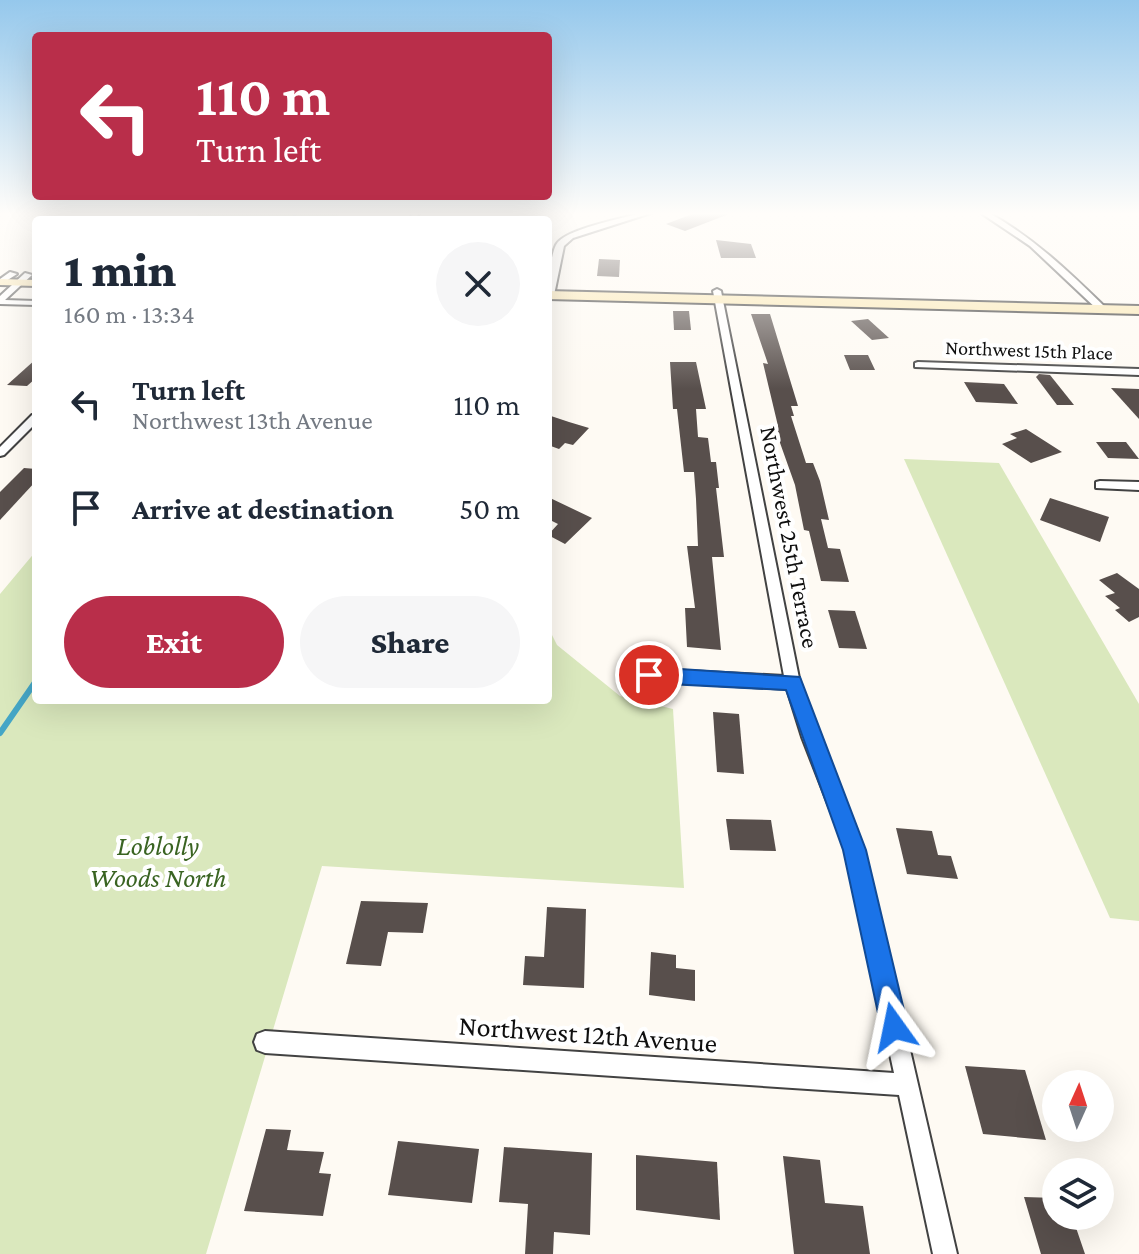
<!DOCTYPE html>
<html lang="en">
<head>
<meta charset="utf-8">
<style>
	body { margin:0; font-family:"Crimson Pro",serif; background:#f6f6f7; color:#1f2937; height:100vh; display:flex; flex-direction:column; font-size:30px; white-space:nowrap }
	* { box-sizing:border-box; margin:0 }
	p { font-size:26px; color:#747a83 }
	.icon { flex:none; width:44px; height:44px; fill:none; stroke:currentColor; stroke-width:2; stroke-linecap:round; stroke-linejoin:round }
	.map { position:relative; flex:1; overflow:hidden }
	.panel { position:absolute; left:32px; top:216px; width:520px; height:488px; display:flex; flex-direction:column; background:#fff; border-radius:8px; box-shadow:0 8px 32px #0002 }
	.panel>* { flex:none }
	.hud { position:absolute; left:32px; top:32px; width:520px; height:168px; border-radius:8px; box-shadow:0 8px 32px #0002; background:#b92e4a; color:#fff; overflow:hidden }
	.needle { width:52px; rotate:3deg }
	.buttons { position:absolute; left:1042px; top:1070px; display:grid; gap:16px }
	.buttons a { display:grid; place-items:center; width:72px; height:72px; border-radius:50%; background:#fff; box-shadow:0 8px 32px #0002; font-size:40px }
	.pin { position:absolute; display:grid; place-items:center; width:68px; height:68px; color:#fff; margin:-34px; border:4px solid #fff; border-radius:50%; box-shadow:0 2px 8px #0007 }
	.me { position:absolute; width:88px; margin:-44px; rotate:348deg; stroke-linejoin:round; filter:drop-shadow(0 0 6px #0008) }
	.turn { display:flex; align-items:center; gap:28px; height:168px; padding:0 32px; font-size:36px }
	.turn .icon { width:104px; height:104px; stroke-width:2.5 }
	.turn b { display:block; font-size:56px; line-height:68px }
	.round { display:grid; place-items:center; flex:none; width:84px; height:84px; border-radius:42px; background:#f6f6f7 }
	.summary { display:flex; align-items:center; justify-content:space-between; height:136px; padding:0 32px }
	h1 { font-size:48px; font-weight:800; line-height:60px }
	.primary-button { display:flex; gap:16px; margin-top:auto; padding:16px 32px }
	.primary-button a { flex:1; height:92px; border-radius:48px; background:#b92e4a; color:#fff; font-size:32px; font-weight:800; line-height:92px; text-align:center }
	.primary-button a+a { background:#f6f6f7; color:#1f2937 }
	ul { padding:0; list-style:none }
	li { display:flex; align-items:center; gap:24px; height:104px; padding:0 32px }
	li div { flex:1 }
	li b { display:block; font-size:30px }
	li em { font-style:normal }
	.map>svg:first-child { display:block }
</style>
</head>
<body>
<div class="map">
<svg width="1139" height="1254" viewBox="0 0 1139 1254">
	<rect width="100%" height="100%" fill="#fefaf3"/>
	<g fill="#dae8bd">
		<path d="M904 459 999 463 1139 704V921L1110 918Z"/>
		<path d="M36 551V700H548V627L557 645 620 696 673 709 684 888 322 866 206 1254H0V594Z"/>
	</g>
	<path fill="#c0d79d" d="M196 213H341L335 220H198Z"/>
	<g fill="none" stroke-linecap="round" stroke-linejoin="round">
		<path stroke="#45a6c6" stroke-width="3" d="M293 213 298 220"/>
		<path stroke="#45a6c6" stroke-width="6" d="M0 733 36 681"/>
	</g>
	<g fill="#584f4c">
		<path d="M695 213H729V214L685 231 666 224Z"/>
		<path d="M716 240 751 244 756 258H721Z"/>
		<path d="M599 259 620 260 619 277 597 276Z"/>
		<path d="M673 311H689L691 330H674Z"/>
		<path d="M751 314H770L798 406H791L794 416H791L806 463H813L820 481 829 520 821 519 828 548 840 549 849 582 821 581 809 531 804 530 795 485 774 426H778L763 363 768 364Z"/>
		<path d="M868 319 889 338 872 340 851 321Z"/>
		<path d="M844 355H868L875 370H850Z"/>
		<path d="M36 359V378L27 386 7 385Z"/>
		<path d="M670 362H696L706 409H696L698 437 708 438 711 462H716L719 488H716L724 557H712L721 650 687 647 685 608H695L687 546H698L696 499 694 472H684L677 409H673Z"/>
		<path d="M1039 374 1050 375 1074 405H1057L1036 377Z"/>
		<path d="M964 382 1004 384 1018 404 976 402Z"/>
		<path d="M1111 388 1139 389V419Z"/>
		<path d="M548 415 569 422 589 428 573 445 565 443 559 449 548 445Z"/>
		<path d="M1026 429 1062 452 1031 463 1002 444 1017 438 1010 434Z"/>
		<path d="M1096 442H1126L1139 459 1108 458Z"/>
		<path d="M24 468 36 469V481L0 520V492Z"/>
		<path d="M548 497 592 518 565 544 548 535 558 524 548 519Z"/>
		<path d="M1050 498 1109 517 1100 542 1040 520Z"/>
		<path d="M1117 573 1139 589V617L1129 622 1115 610 1120 608 1105 596 1115 593 1099 580Z"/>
		<path d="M828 610 855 611 867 649 839 648Z"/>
		<path d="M713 712 739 714 744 774 717 772Z"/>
		<path d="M726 819 771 820 776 851 730 850Z"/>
		<path d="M896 828 932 831 938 855 951 856 958 879 907 874Z"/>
		<path d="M361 901 428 903 423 933 388 932 381 966 346 964Z"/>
		<path d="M547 907 586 909 584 988 523 985 525 956 544 957Z"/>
		<path d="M651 952 676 955V968L695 970V1001L649 995Z"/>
		<path d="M965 1066 1025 1070 1046 1140 983 1134Z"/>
		<path d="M266 1129 291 1130 287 1150 324 1152 319 1173 331 1174 323 1216 244 1211Z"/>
		<path d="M398 1141 479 1149 472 1203 388 1195Z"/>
		<path d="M504 1147 592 1153 590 1235 554 1232 553 1254H525L528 1204 499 1202Z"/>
		<path d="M636 1155 717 1162 720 1220 636 1210Z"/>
		<path d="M783 1156 820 1160 825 1203 863 1206 870 1254H794Z"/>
		<path d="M1024 1197 1056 1198V1216H1072L1085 1254H1041Z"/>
	</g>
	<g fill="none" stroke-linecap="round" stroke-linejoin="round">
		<defs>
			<g id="minor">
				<path d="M413 213H419L415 220H409Z"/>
				<path d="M640 213H651L573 238 564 246 554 295 548 297C548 284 550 257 556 245 564 229 622 219 640 213Z"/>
				<path d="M981 213H989C1034 238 1069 272 1105 307V311H1099L1030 246Z"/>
				<path d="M10 272 17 274 0 285V279Z"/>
				<path d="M25 273 32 275 5 300 36 301V305L0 304V296Z"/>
				<path d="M717 289 721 291 800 683 818 737 864 850 957 1254H933L899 1095 265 1053 257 1050 254 1042 257 1034 265 1031 894 1073 846 850 802 737 787 689 649 681 644 679 642 675 644 671 649 669 784 676 713 291Z"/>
				<path d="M918 362 1139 369V375L915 367V363Z"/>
				<path d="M36 414V423L4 455 0 456V447L32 415Z"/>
				<path d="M1100 481 1139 482V490L1096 488V482Z"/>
			</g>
			<g id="secondary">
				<path d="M0 279 36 280V286L0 285Z"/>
				<path d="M548 291 1139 306V314L548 299Z"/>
			</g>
		</defs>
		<use href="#minor" stroke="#424242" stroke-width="4"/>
		<use href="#secondary" stroke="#313131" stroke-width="4"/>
		<use href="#minor" fill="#fff" fill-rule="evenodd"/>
		<use href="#secondary" fill="#fae7b1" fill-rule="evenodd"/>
	</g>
	<linearGradient id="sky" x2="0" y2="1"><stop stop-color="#95c8ec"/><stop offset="0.55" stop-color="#fffdfa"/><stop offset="1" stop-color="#fffdfa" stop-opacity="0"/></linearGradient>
	<rect width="1139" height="389" fill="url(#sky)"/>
	<path fill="#1a73e8" stroke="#114b97" stroke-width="2" d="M649 667 800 677 866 850 908 1027 904 1037 894 1041 885 1037 881 1027 843 850 786 690 649 683 642 681 640 675 642 670Z"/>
	<g text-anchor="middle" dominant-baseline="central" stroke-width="8" stroke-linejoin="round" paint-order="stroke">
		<g font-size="20" fill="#0f0f0f" stroke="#fff">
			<text transform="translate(1029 350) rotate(2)">Northwest 15th Place</text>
		</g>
		<g font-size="24" fill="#0f0f0f" stroke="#fff">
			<text transform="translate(790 537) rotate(79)">Northwest 25th Terrace</text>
		</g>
		<g font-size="28" font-style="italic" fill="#3a6422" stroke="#fff">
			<text x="158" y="845">Loblolly<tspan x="158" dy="32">Woods North</tspan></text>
		</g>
		<g font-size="28" fill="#0f0f0f" stroke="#fff">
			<text transform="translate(588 1034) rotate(4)">Northwest 12th Avenue</text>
		</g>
	</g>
</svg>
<div class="buttons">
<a><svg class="needle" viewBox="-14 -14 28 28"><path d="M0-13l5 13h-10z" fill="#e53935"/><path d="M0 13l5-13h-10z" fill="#747a83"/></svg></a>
<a><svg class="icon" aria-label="layers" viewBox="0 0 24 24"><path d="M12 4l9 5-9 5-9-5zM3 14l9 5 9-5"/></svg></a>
</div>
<div class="pin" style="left:649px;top:675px;background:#d93025"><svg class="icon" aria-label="arrive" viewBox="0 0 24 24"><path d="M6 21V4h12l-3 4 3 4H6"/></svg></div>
<svg class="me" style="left:894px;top:1027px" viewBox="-20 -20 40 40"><path d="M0-17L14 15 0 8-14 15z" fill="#1a73e8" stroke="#fff" stroke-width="4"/></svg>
<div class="hud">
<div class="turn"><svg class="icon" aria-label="left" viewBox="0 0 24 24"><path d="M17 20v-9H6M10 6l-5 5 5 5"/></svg><div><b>110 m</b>Turn left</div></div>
</div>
<section class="panel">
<div class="summary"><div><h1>1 min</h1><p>160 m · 13:34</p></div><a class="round"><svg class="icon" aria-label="close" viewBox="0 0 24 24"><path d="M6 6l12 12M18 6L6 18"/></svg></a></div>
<ul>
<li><svg class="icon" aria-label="left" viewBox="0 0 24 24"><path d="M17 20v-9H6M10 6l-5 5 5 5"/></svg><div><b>Turn left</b><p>Northwest 13th Avenue</p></div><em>110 m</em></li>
<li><svg class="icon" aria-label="arrive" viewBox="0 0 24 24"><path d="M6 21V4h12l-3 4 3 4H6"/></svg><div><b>Arrive at destination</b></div><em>50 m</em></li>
</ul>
<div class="primary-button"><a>Exit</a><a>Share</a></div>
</section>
</div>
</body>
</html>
